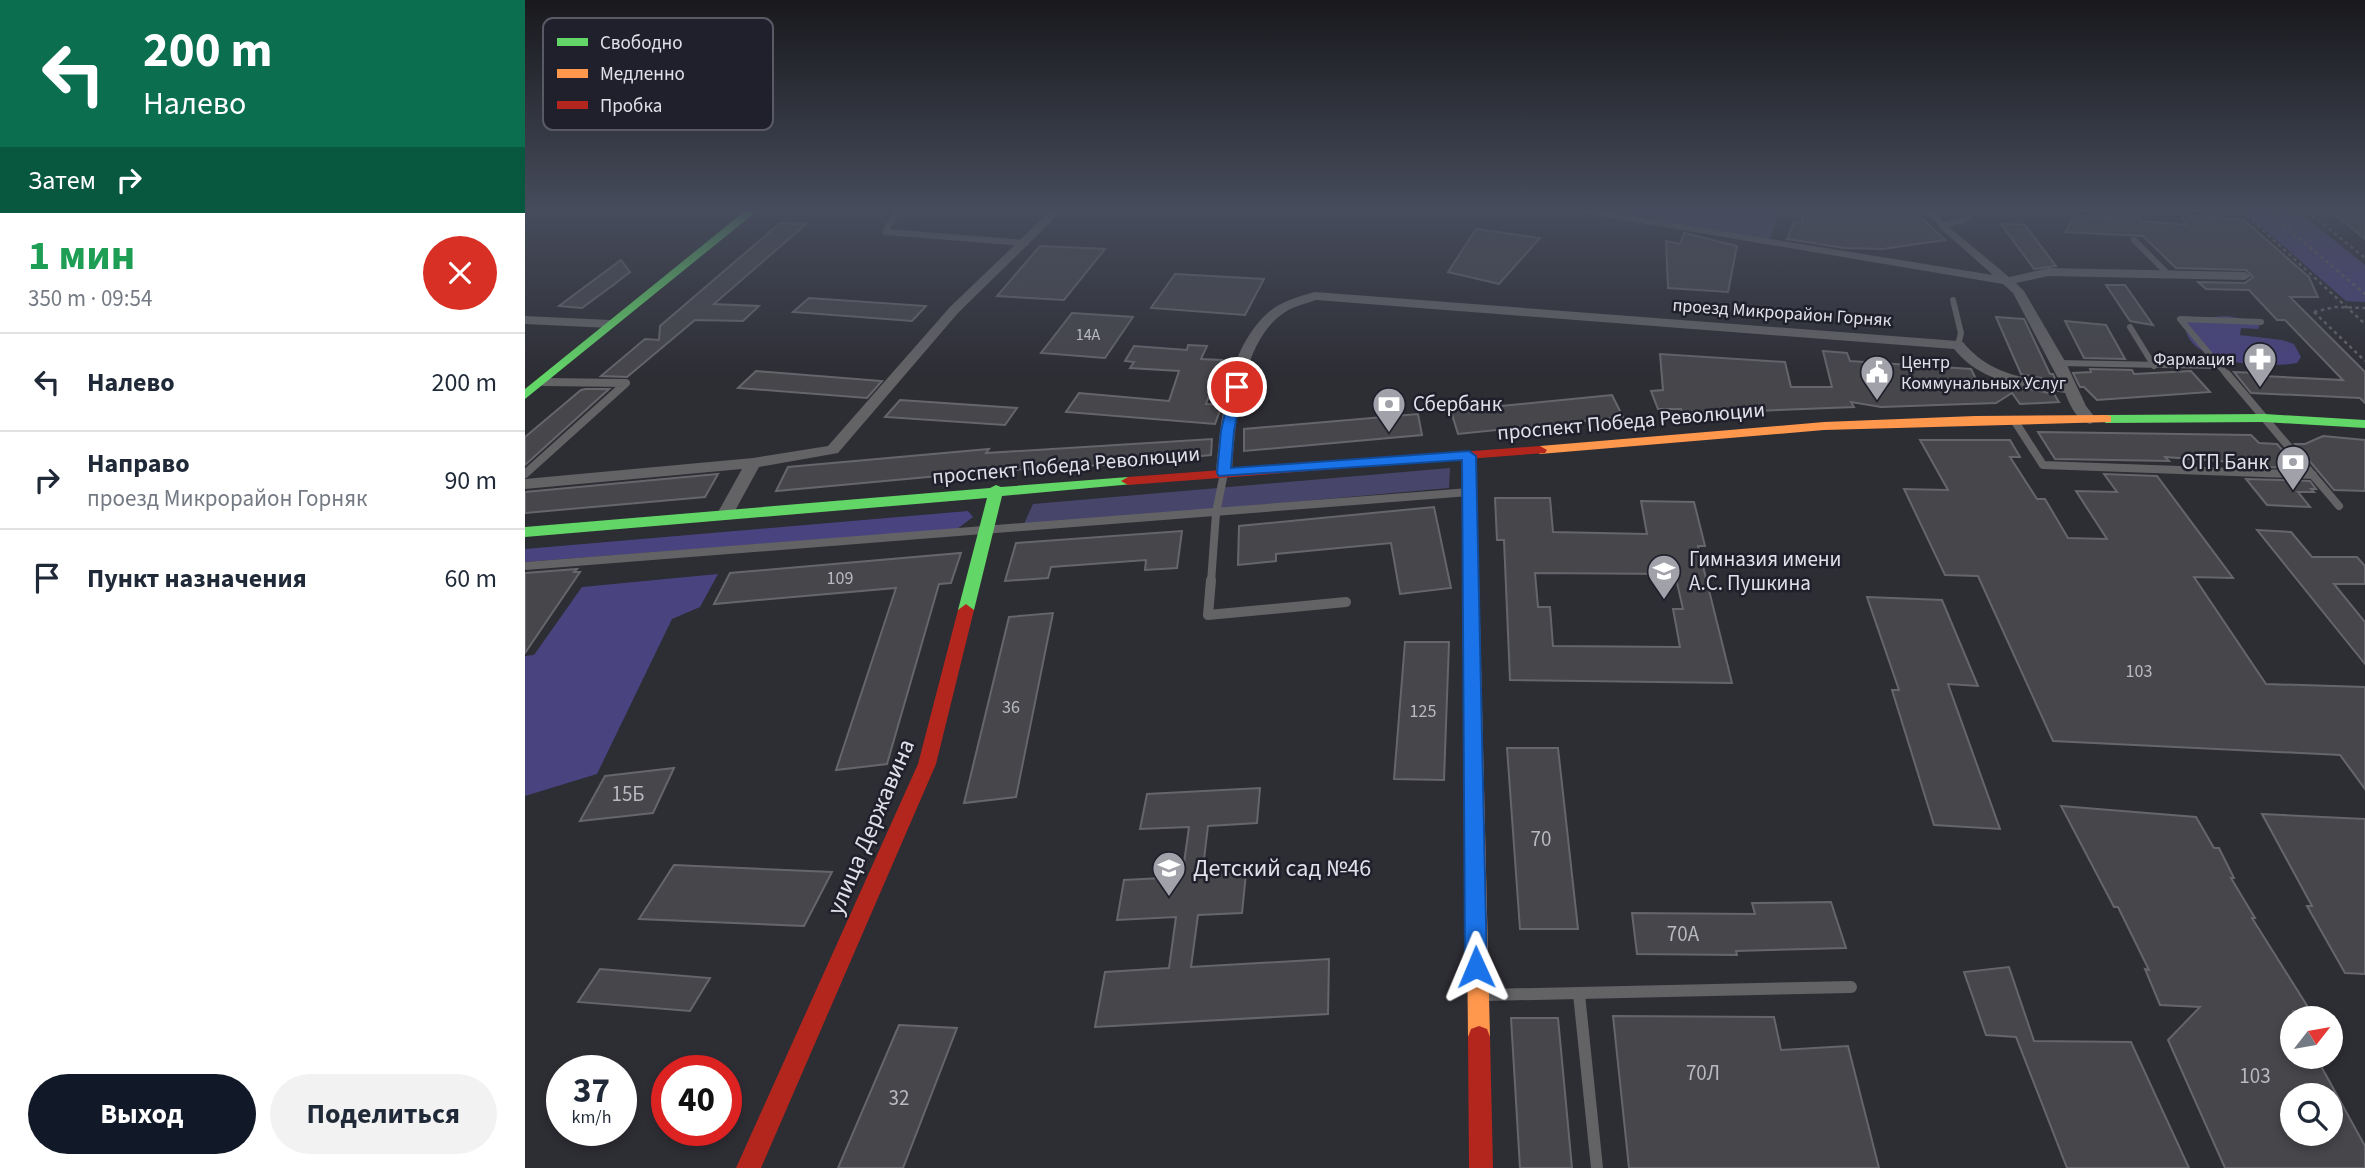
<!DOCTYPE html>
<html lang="ru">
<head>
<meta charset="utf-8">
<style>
	body { margin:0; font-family:"Source Sans 3",sans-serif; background:#f2f2f3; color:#1f2937; height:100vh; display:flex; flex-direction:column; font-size:26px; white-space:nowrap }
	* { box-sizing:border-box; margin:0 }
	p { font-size:23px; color:#747a83 }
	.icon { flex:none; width:38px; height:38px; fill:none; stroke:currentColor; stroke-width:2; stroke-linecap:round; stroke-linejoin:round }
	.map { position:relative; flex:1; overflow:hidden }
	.details { display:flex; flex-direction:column; background:#fff; width:525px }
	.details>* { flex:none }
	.top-card { background:#0b6e4f; color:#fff; overflow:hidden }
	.needle { width:46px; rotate:59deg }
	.buttons { position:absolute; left:1755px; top:1006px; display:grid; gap:14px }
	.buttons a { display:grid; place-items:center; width:63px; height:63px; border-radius:50%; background:#fff; box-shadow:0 4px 10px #0003; font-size:35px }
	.speed { position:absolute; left:21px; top:1055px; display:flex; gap:14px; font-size:35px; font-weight:700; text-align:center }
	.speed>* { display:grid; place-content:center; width:91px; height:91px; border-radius:50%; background:#fff; box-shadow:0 4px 10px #0003; line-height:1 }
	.speed small { font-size:18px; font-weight:400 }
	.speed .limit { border:10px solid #d22; background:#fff; color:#111 }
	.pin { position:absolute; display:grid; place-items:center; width:60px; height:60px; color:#fff; margin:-30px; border:4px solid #fff; border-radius:50%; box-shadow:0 2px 7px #0007 }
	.me { position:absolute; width:77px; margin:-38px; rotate:359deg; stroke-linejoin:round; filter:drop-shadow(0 0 5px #0008) }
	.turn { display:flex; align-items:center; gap:24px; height:147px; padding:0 28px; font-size:32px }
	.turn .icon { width:91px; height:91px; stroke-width:2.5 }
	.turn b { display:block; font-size:49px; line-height:60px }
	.then { display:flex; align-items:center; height:66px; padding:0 28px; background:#0003; gap:14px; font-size:26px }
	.round { display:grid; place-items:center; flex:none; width:74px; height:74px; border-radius:37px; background:#f2f2f3 }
	.head { display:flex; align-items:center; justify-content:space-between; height:119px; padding:0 28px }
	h1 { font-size:42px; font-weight:700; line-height:52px; color:#1e9e55 }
	.cta { display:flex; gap:14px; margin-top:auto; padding:14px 28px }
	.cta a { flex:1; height:80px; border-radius:42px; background:#111827; color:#fff; font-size:28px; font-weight:700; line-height:80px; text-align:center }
	.cta a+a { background:#f2f2f3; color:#1f2937 }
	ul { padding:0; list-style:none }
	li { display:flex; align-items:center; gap:21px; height:98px; padding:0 28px; border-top:2px solid #e0e1e3 }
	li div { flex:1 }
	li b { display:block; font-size:26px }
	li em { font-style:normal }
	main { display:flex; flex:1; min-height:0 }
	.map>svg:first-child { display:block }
</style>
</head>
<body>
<main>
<section class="details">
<div class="top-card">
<div class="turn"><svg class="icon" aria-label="left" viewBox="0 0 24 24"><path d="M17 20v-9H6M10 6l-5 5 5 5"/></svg><div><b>200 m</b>Налево</div></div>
<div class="then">Затем<svg class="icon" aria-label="right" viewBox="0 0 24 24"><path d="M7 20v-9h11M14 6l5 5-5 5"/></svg></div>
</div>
<div class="head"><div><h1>1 мин</h1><p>350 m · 09:54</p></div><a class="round" style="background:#d93025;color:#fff"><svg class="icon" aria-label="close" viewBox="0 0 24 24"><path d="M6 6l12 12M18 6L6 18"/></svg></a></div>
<ul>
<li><svg class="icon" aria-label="left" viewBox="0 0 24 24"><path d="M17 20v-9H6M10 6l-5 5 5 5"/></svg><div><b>Налево</b></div><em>200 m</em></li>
<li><svg class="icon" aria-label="right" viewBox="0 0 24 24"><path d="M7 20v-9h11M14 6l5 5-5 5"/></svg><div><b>Направо</b><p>проезд Микрорайон Горняк</p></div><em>90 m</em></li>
<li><svg class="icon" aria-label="arrive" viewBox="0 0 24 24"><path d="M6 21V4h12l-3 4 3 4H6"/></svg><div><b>Пункт назначения</b></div><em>60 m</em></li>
</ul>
<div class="cta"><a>Выход</a><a>Поделиться</a></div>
</section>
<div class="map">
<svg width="1840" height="1168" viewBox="0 0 1840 1168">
	<rect width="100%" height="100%" fill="#2d2d34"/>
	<g fill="#47456a">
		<path d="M1073 211H1254L1245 240Z"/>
		<path d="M925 468 924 488 498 526 508 504Z"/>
	</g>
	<g fill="#49437f">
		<path d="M1721 213 1778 215 1840 265V302L1821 301Z"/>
		<path d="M1702 316 1736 322 1733 329 1716 328 1715 335 1757 340 1769 344 1776 357 1772 363C1745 368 1683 365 1665 340 1661 334 1660 326 1659 319Z"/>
		<path d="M443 511 448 517 432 529 0 562V549Z"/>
		<path d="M193 574 175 607 147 619 72 774 0 796V656L9 655 57 587Z"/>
	</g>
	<g fill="#46464b" stroke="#65656b" stroke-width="2" fill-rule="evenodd">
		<path d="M1278 211H1389L1420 240 1357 249 1319 248 1262 239 1269 222 1277 223Z"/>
		<path d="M1586 211H1611L1616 221 1662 225 1655 214 1719 220 1784 277 1793 297H1765L1840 372V403L1835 398 1726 393 1709 372 1735 373 1738 376 1818 380 1760 320H1752L1724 290 1681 289 1673 282 1720 283 1728 277 1721 270 1651 268 1618 236 1540 232 1551 215 1589 218Z"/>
		<path d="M1805 211H1833L1840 217V239Z"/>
		<path d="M255 223 281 224 189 304 234 306 218 321 170 320 102 377 76 376 120 339 134 340 135 326Z"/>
		<path d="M1476 224 1500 225 1531 266 1509 269Z"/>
		<path d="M951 229 1015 238 974 284 923 272Z"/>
		<path d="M1159 233 1212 246 1203 292 1143 288 1141 241 1155 244Z"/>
		<path d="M515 246 580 249 539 300 472 296Z"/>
		<path d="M96 260 105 272 87 286 57 308 34 306Z"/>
		<path d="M650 274 739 279 720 315 626 308Z"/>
		<path d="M1581 285H1600L1628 325 1605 321Z"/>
		<path d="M284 298 401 306 387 321 268 312Z"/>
		<path d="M547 313 608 317 580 358 516 353Z"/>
		<path d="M1471 317 1499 319 1525 374H1528L1531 381 1496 374Z"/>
		<path d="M1540 321 1581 325 1600 359 1559 358Z"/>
		<path d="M663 345 682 346 676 359 697 360 681 404 697 405 690 424 541 412 554 393 644 401 654 371 605 368 609 362 600 361 609 346 662 350Z"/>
		<path d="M1298 351 1322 353 1325 361 1446 369 1452 381 1475 383 1529 394 1534 402 1495 404 1487 393 1471 403 1356 407 1326 402 1329 407 1158 414 1156 409H1133L1126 391 1138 390 1135 354 1260 362 1266 387H1307Z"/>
		<path d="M1565 369 1607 370 1609 374 1666 371 1685 392 1572 400 1559 387H1555L1548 373 1566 372Z"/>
		<path d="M231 371 357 381 342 398 213 388Z"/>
		<path d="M61 389H84L0 465V437L56 390Z"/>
		<path d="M1087 395 1098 417 933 434 926 411Z"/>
		<path d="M375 400 492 408 480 425 360 417Z"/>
		<path d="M893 414 897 435 719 451V429Z"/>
		<path d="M1513 432 1726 435 1734 443 1752 444 1773 468 1710 466 1707 462 1640 457 1644 461 1530 459Z"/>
		<path d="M1798 436 1840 440V491L1809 490 1770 444H1780Z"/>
		<path d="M687 439 686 455 577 465 468 471 251 491 263 467 464 449 461 453Z"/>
		<path d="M1395 440H1485L1495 457H1485L1512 499H1520L1543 538 1582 539 1551 491 1592 492 1579 474 1632 476 1708 578 1669 577 1741 684 1840 687V789L1815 755 1528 741 1453 576 1420 575 1379 489 1423 490Z"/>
		<path d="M193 474 180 497 0 513V492Z"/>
		<path d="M1721 479 1785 481 1791 489H1786L1789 492H1773L1785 507 1742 505Z"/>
		<path d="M970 498H1025L1028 532 1122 534 1116 501 1169 502 1180 546H1173L1207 683 985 680 979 540H972ZM1010 573 1150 574 1158 609H1148L1155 647 1028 646 1025 607H1013Z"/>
		<path d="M909 507 926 588 875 594 866 543 751 554V561L713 565 714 526Z"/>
		<path d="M1732 530 1766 532 1787 557H1832L1840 566V584H1809L1840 622V664Z"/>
		<path d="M657 531 652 568 620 570 621 560 526 567 523 578 480 581 491 543Z"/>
		<path d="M436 553 426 583 414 584 362 764 311 770 371 588 189 604 205 573Z"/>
		<path d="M52 569 49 572H55L0 653V573Z"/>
		<path d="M1342 597 1417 600 1453 686 1423 684 1475 829 1409 825 1367 690H1374Z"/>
		<path d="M528 613 491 797 439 803 484 617Z"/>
		<path d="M880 642H924L919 780 869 779Z"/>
		<path d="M982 748H1033L1053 929H995Z"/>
		<path d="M149 768 128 813 55 821 80 776Z"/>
		<path d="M735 788 732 823 683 826 677 876 721 873 717 913 673 915 666 967 804 959 803 1014 570 1027 580 972 644 968 651 917 592 920 599 880 657 877 664 827 615 829 622 794Z"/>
		<path d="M1536 806 1671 817 1689 848H1694L1709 878H1706L1730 918H1727L1786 1012 1768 1011V1057H1791L1840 1146V1168H1700L1643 1040 1675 1007 1635 1005 1620 969 1624 970 1593 907H1589ZM1768 1096H1806V1134H1768Z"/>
		<path d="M1737 814 1840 819V974L1820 973 1782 906H1787Z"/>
		<path d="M149 865 307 872 279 926 114 919Z"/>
		<path d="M1306 902 1321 948 1211 951 1212 955 1112 954 1107 913 1230 914 1227 903Z"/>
		<path d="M1484 967 1509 1041 1606 1042 1664 1168H1542L1491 1037 1461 1035 1439 972Z"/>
		<path d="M75 969 185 978 165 1011 53 1002Z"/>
		<path d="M1088 1016 1249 1017 1256 1050 1323 1046 1354 1168H1104Z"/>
		<path d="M986 1018H1033L1047 1168H995Z"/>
		<path d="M374 1025 432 1028 378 1168H313Z"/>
	</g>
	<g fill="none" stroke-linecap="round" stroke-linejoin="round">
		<g stroke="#636367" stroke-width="2.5" stroke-dasharray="3.5 3.5" stroke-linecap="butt">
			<path d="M1717 211 1840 324"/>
			<path d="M1742 211 1840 294"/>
			<path d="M1782 211 1840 258"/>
			<path d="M1789 312 1840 361"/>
			<path d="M1789 312 1810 307 1840 308"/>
		</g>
		<g stroke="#636366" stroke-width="6">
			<path d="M372 211 360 232 501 243"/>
			<path d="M1404 211 1418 225 1439 220 1447 211"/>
			<path d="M1609 240 1643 274"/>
			<path d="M1428 300 1436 333 1433 345"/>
			<path d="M1605 327 1629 366"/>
			<path d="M1534 363 1692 366"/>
			<path d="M1703 376 1655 319 1736 322"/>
		</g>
		<g stroke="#636366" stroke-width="8">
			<path d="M1702 374 1814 506"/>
			<path d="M1489 420 1518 465 1788 475"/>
			<path d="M0 474 101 383 19 382"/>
			<path d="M0 566 944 492"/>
			<path d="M686 582 691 513 699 473"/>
		</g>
		<path stroke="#636366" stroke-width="10" d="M686 580 683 615 821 602"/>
		<g stroke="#636366" stroke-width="12">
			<path d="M1054 994 1072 1168"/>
			<path d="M960 995 1326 987"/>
		</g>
		<g fill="#636366" fill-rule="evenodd">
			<path d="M525 211H537L433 313 313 453 234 467 206 518H194L192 514 217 469 0 489V479L228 458 303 446 425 307Z"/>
			<path d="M1045 211H1073L1468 275 1414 227V223L1418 222 1484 277 1524 268 1720 272 1726 276 1720 280 1524 276 1491 283 1499 291 1541 363 1561 406 1572 420 1565 424C1551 420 1545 405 1540 393 1498 387 1457 383 1429 349L791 300C779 304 766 307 756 315 715 345 710 427 707 473L699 478 693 476 691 473C696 420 701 348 745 311 757 301 775 296 790 292L1433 341 1438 342C1464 374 1497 378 1536 384L1488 293 1478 284Z"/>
			<path d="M0 316 85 320 91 324 85 328 0 324Z"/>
		</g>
		<g fill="#63d668" fill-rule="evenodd">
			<path d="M220 211H232L0 399V389Z"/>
			<path d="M1740 414 1840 420V428L1740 422 1581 423 1574 419 1581 415Z"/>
			<path d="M603 477 610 481 608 484 477 496 449 610 441 616 433 610 462 498 0 537V527L465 488 471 485 476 487Z"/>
		</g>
		<g fill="#ff974d" fill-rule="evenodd">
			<path d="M1581 415 1586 416V422L1299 430 1015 454 1008 450 1015 446 1299 422 1450 416Z"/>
			<path d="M944 452 951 456 965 1037 962 1045 954 1048 946 1045 943 1037 937 456Z"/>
		</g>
		<g fill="#b3261e" fill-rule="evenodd">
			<path d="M1015 446 1022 450 1020 453 603 485 596 481 603 477Z"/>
			<path d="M441 604 449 610 411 764 236 1168H211L393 764 433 610Z"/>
			<path d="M954 1026 962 1029 965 1037 968 1168H944L943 1037 946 1029Z"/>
		</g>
	</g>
	<linearGradient id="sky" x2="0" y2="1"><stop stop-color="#19191d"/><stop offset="0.56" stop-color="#464c5c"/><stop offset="1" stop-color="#464c5c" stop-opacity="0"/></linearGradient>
	<rect width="1840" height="375" fill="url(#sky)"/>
	<path fill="#1a73e8" stroke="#114b97" stroke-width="2" d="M712 383 718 387 709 431 706 468 944 451 951 456 962 967 959 975 951 978 943 975 940 967 937 460 694 476 692 473 696 431 706 387Z"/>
	<defs>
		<symbol id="pharmacy-pin" viewBox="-11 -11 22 30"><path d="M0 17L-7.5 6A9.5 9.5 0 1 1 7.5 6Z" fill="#a1a1a9" stroke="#20202d"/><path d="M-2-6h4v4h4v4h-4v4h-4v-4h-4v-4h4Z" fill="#fff"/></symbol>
		<symbol id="civic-pin" viewBox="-11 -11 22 30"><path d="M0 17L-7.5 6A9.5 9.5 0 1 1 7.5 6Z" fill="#a1a1a9" stroke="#20202d"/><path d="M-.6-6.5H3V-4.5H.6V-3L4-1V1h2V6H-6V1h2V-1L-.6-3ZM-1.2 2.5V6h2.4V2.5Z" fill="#fff"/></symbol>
		<symbol id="bank-pin" viewBox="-11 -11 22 30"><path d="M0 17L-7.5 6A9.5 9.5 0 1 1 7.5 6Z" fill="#a1a1a9" stroke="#20202d"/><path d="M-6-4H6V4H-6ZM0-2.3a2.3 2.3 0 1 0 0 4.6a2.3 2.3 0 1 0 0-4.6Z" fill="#fff"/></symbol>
		<symbol id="school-pin" viewBox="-11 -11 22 30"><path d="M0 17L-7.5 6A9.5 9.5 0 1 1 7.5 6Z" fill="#a1a1a9" stroke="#20202d"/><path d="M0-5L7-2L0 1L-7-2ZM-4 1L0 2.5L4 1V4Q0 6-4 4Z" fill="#fff"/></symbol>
	</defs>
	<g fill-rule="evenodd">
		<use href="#pharmacy-pin" x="1716" y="340" width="38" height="52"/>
		<use href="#civic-pin" x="1333" y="353" width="38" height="52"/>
		<use href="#bank-pin" x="845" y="385" width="38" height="52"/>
		<use href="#bank-pin" x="1749" y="443" width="38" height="52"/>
		<use href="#school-pin" x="1120" y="552" width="38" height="52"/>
		<use href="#school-pin" x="625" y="849" width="38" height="52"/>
	</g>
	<g text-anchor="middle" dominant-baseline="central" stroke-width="5" stroke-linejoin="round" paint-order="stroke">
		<g font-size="16" fill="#b9bac1">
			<text x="563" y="335">14А</text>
		</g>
		<g font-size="18" fill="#dfe0e8" stroke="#20202d">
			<text transform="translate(1257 313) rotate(4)">проезд Микрорайон Горняк</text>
		</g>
		<g font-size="18" fill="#dfe0e8" stroke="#20202d" text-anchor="end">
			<text x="1710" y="359">Фармация</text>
			<text x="1376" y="362" text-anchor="start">Центр<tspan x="1376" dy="21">Коммунальных Услуг</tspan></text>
		</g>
		<g font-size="18" fill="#b9bac1">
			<text x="315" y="578">109</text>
			<text x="1614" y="671">103</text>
			<text x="486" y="707">36</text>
			<text x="898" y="711">125</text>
		</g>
		<g font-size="21" fill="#dfe0e8" stroke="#20202d" text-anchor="start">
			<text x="888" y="404">Сбербанк</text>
			<text x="1744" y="462" text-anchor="end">ОТП Банк</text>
			<text x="1164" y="559">Гимназия имени<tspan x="1164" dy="24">А.С. Пушкина</tspan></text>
		</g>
		<g font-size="21" fill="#dfe0e8" stroke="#20202d">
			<text transform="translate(1106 421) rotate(-5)">проспект Победа Революции</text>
			<text transform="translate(541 465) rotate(-5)">проспект Победа Революции</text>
		</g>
		<g font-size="21" fill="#b9bac1">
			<text x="103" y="794">15Б</text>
			<text x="1016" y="839">70</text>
			<text x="1158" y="934">70А</text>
			<text x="1178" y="1073">70Л</text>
			<text x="1730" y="1076">103</text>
			<text x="374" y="1098">32</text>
		</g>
		<g font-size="24" fill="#dfe0e8" stroke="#20202d">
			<text transform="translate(346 827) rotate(-67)">улица Державина</text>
		</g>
		<g font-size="24" fill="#dfe0e8" stroke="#20202d" text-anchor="start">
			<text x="668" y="868">Детский сад №46</text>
		</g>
	</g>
	<rect x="18" y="18" width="230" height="112" rx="10" fill="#20202d" stroke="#595a65" stroke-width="2"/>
	<rect x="32" y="38" width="31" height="8" fill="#63d668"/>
	<rect x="32" y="69" width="31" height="9" fill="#ff974d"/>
	<rect x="32" y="101" width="31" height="8" fill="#b3261e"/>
	<g font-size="19" fill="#dfe0e8">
		<text x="75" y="49">Свободно</text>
		<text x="75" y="80">Медленно</text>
		<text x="75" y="112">Пробка</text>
	</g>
</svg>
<div class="buttons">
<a><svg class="needle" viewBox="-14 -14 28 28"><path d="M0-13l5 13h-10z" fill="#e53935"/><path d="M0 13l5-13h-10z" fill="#747a83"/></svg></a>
<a><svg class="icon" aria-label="search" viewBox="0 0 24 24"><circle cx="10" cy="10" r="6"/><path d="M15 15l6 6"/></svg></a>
</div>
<div class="speed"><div>37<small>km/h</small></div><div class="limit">40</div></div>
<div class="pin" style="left:712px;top:387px;background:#d93025"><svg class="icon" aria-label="arrive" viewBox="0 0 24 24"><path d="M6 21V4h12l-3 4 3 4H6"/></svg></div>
<svg class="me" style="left:951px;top:967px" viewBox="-20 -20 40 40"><path d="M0-17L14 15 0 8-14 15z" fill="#1a73e8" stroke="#fff" stroke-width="4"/></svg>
</div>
</main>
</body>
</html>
